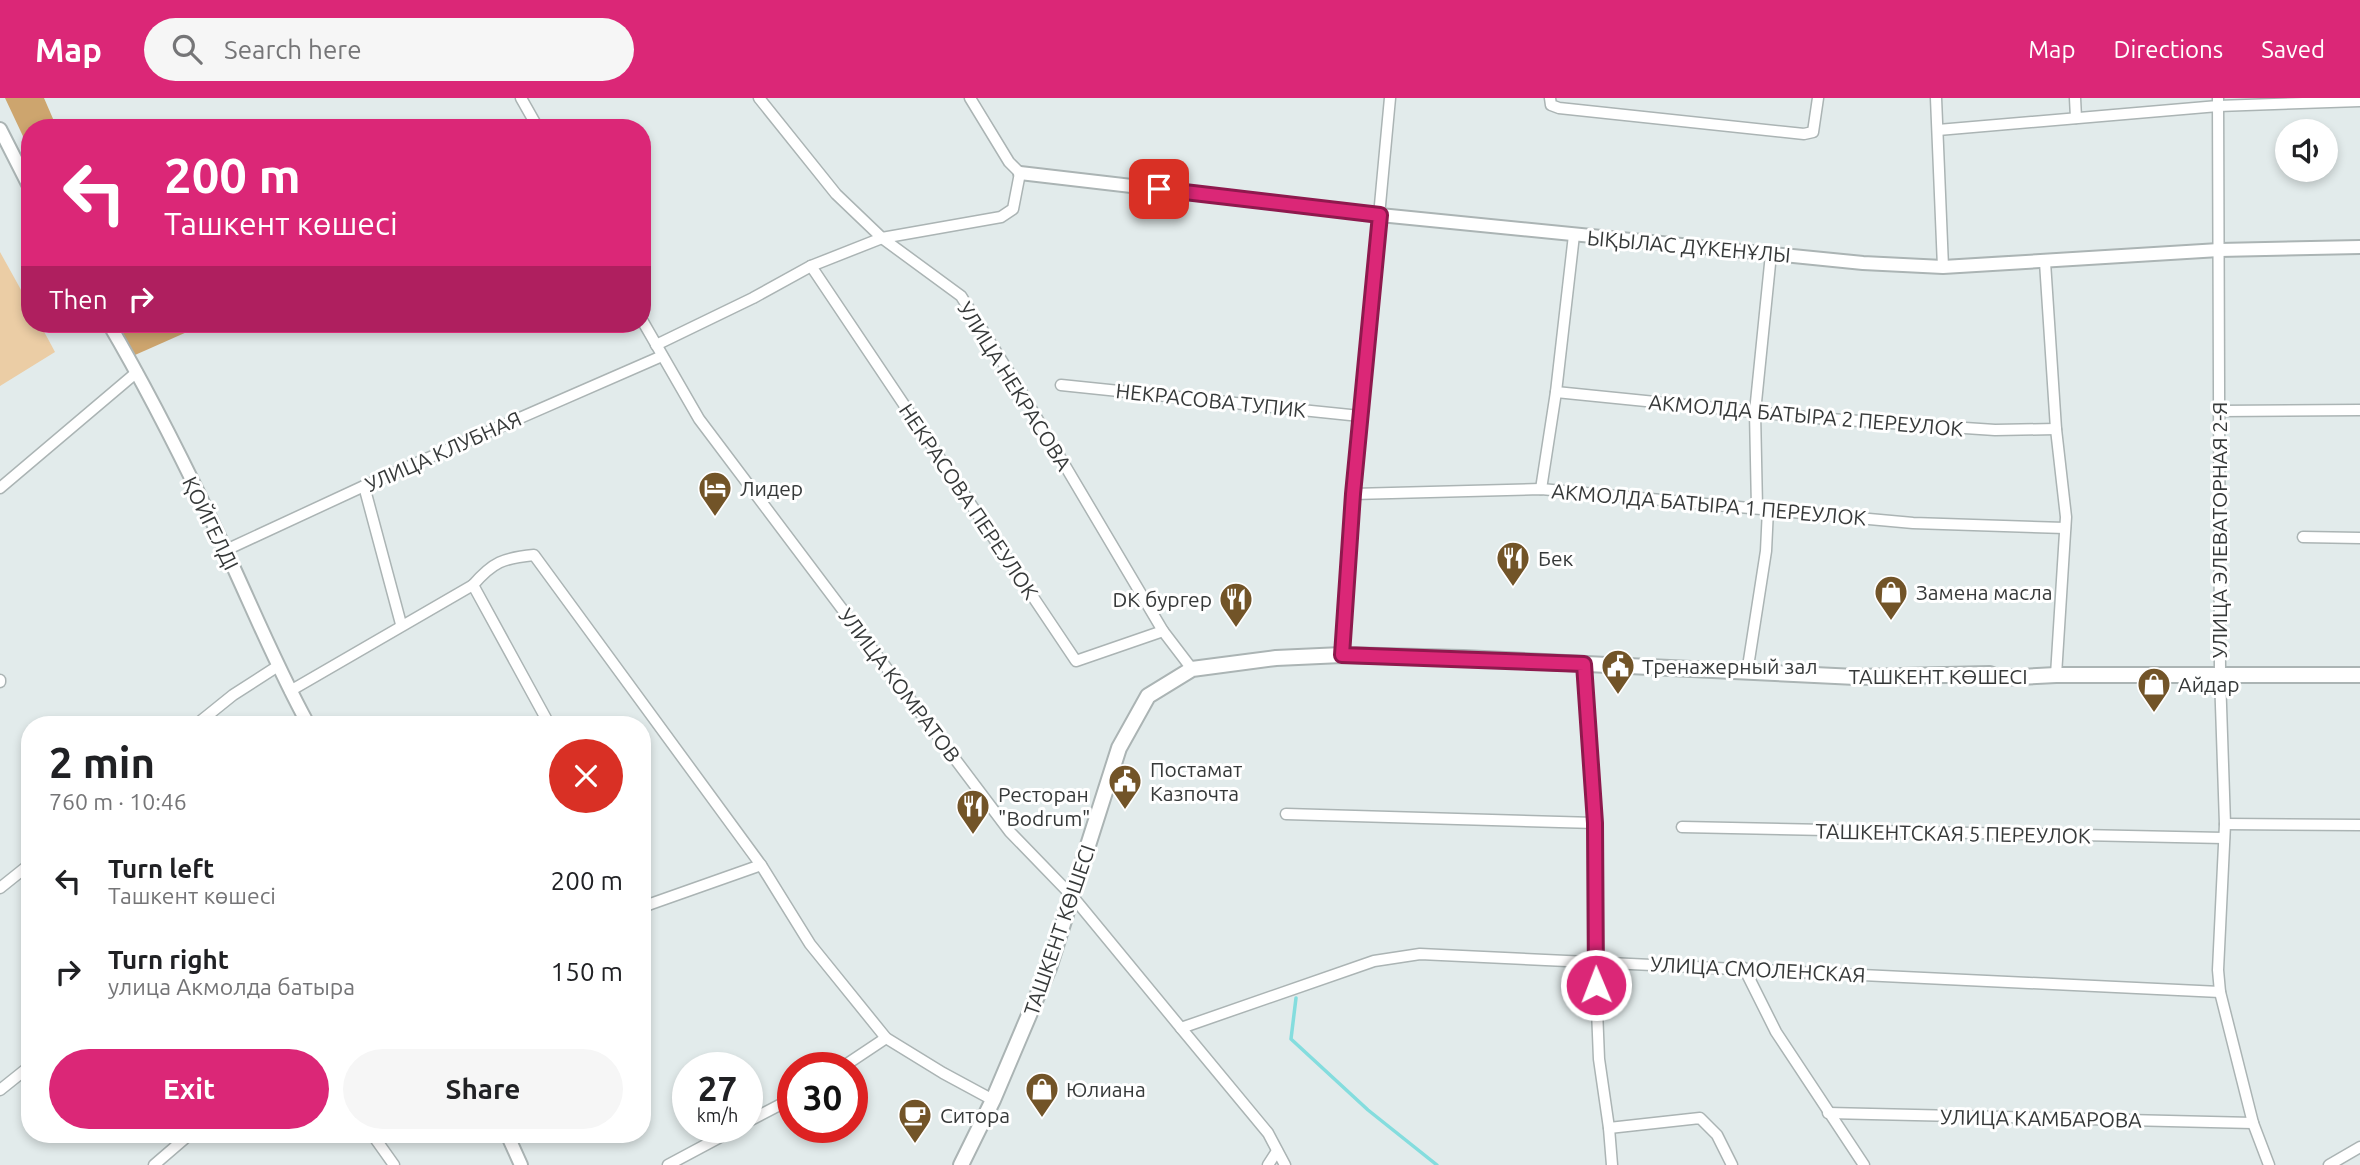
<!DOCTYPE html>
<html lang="en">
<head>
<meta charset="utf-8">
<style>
	body { margin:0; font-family:Ubuntu,sans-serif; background:#f6f6f6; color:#202124; height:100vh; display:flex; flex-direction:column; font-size:26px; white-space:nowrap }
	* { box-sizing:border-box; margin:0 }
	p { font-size:23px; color:#757577 }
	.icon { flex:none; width:38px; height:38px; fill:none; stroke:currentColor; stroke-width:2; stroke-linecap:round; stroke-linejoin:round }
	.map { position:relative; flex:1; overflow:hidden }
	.drawer { position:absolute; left:21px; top:618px; width:630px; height:427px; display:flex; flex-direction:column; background:#fff; border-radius:28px; box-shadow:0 4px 10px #0003 }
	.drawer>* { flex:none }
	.guide { position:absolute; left:21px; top:21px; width:630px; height:214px; border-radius:28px; box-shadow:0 4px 10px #0003; background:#db2777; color:#fff; overflow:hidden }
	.controls { position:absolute; left:2275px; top:21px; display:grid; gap:14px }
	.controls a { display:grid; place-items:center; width:63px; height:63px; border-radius:50%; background:#fff; box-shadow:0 4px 10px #0003; font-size:35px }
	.speed { position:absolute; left:672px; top:954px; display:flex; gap:14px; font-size:35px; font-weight:700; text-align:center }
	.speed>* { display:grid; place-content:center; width:91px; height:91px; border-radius:50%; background:#fff; box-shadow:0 4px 10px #0003; line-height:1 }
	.speed small { font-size:18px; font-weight:400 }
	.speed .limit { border:10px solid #d22; background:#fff; color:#111 }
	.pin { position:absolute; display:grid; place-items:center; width:60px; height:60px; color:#fff; margin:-30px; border-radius:14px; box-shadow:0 4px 10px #0006 }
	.me { position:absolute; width:77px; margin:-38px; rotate:359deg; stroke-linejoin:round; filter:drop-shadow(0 0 5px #0008) }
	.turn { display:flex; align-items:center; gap:24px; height:147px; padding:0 28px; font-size:32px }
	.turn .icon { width:91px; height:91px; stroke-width:2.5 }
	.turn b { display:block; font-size:49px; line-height:60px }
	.then { display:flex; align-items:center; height:66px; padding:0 28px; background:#0003; gap:14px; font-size:26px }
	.round { display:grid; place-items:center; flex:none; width:74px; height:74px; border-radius:37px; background:#f6f6f6 }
	.headline { display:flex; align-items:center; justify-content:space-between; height:119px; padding:0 28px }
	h1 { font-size:42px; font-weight:700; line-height:52px }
	.button { display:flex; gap:14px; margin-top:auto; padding:14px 28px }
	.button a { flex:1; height:80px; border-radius:42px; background:#db2777; color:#fff; font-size:28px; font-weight:700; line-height:80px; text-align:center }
	.button a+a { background:#f6f6f6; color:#202124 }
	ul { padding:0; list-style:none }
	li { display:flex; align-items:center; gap:21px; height:91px; padding:0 28px }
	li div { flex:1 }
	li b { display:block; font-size:26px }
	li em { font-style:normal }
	header { display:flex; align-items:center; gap:42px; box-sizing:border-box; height:98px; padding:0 35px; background:#db2777; color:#fff }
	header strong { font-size:33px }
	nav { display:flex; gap:38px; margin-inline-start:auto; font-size:24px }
	.search { width:490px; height:63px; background:#f6f6f6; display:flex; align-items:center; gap:18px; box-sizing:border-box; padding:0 24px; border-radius:38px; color:#757577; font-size:26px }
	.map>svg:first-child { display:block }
</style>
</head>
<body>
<header>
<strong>Map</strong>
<div class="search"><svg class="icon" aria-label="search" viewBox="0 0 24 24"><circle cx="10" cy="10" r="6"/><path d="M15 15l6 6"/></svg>Search here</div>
<nav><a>Map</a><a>Directions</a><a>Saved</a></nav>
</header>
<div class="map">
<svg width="2360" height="1067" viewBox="0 0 2360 1067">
	<rect width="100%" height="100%" fill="#e2ebeb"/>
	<path fill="#ebcda5" d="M0 154 30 208V226H40L55 254 0 288Z"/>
	<g fill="#cda56e">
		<path d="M5 0H44L57 30H30L29 51Z"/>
		<path d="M118 226H205L135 257Z"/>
	</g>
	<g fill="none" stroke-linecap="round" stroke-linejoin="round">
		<path stroke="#84ddde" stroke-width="3.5" d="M1296 900 1291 941 1368 1012 1437 1067"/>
		<defs>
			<g id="minor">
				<path d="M521 0 538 30"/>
				<path d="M759 0 836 96 882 140 961 198 1022 295 1163 533 1192 571"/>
				<path d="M1550 0 1551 7 1559 10 1804 36 1813 34 1818 0"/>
				<path d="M1936 0 1943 169"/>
				<path d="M2075 0 2076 20"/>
				<path d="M2218 0 2220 578 2225 726 2218 872 2220 894 2253 1025 2269 1067"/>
				<path d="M1938 32 2218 8 2360 3"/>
				<path d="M2045 164 2056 331 2066 419 2056 577"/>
				<path d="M811 168 1076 563 1163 533"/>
				<path d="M642 222 699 321 1010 734 1073 799 1181 930 1268 1035 1285 1067"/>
				<path d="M656 247 753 200 811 168 882 140 1001 119 1013 111 1020 75 1009 64 970 0"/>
				<path d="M1061 287 1360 318"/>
				<path d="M1556 294 1815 320 1995 332 2056 331"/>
				<path d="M2219 313 2360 312"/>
				<path d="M364 388 401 526"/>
				<path d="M0 390 137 274"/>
				<path d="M1541 391 1556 294 1574 137"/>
				<path d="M1353 396 1541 391 1913 425 2065 430"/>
				<path d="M1757 410 1755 314 1771 156"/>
				<path d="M2303 439 2360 440"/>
				<path d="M226 452 364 388 662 258"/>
				<path d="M473 487 549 626"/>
				<path d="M1342 557 1353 396 1390 0"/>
				<path d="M1584 566 1595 725V862L1599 961 1609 1030 1612 1067"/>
				<path d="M1747 575 1766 453 1768 411"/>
				<path d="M0 582V584"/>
				<path d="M290 593 473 487C493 464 503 460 534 457L761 767 810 846 886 940 943 975 993 1002"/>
				<path d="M197 626 233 597 278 568"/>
				<path d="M1286 716 1595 725"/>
				<path d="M2225 726 2360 727"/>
				<path d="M1682 729 2224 740"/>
				<path d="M0 790 30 766"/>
				<path d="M642 796 648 807"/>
				<path d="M642 809 761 767"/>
				<path d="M1744 870 1776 934 1864 1067"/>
				<path d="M1181 930 1374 863 1420 856 2220 894"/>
				<path d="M841 970 886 940"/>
				<path d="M0 992 30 968"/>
				<path d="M1828 1015 2253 1025"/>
				<path d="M747 1024 793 1000"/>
				<path d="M1609 1030 1700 1020 1717 1037 1732 1067"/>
				<path d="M372 1036 394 1067"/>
				<path d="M154 1067 190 1036"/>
				<path d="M668 1067 739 1029"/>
				<path d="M1268 1067 1277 1053"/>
				<path d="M2329 1067 2360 1049"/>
			</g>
			<g id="tertiary">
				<path d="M0 31 30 90"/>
				<path d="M1020 75 1380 117 1863 165 1943 169 2219 152 2360 149"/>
				<path d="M109 226C152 299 190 376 226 453 253 511 277 570 308 626"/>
				<path d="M507 1036 521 1067"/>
			</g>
			<path id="secondary" d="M961 1067 993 1002 1049 870 1119 650 1148 598 1192 571 1276 560 1342 557 1463 560 1856 579 1990 576 2000 580 2056 577H2360"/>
		</defs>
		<use href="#minor" stroke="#abb4b4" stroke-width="13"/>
		<use href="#tertiary" stroke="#abb4b4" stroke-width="16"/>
		<use href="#secondary" stroke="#abb4b4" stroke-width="18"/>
		<use href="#minor" stroke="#fff" stroke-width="10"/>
		<use href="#tertiary" stroke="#fff" stroke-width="12"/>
		<use href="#secondary" stroke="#fff" stroke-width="14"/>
	</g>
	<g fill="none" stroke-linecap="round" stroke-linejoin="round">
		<defs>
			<path id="route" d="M1159 91 1380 117 1353 396 1342 557 1584 566 1595 725 1596 887"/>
		</defs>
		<use href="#route" stroke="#8e194d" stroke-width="18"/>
		<use href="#route" stroke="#db2777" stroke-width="12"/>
	</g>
	<defs>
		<symbol id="hotel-pin" viewBox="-11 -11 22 30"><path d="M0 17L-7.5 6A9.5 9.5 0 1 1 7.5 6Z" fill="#725428" stroke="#fff"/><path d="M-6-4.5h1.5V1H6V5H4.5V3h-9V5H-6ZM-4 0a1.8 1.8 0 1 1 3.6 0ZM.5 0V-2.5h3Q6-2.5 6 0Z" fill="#fff"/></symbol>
		<symbol id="restaurant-pin" viewBox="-11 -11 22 30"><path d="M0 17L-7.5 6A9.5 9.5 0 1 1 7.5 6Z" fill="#725428" stroke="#fff"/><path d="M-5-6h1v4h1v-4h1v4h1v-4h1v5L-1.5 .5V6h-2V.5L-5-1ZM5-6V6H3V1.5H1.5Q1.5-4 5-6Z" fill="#fff"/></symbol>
		<symbol id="shop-pin" viewBox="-11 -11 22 30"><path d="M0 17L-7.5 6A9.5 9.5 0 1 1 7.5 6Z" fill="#725428" stroke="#fff"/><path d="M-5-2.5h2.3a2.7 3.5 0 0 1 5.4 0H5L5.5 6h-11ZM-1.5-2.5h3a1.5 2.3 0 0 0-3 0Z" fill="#fff"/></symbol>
		<symbol id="civic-pin" viewBox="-11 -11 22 30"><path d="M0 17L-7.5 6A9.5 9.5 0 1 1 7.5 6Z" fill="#725428" stroke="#fff"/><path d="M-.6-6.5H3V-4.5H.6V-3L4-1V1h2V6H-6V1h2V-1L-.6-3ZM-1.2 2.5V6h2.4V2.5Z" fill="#fff"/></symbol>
		<symbol id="cafe-pin" viewBox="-11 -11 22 30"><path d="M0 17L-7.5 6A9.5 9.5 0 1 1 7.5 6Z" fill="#725428" stroke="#fff"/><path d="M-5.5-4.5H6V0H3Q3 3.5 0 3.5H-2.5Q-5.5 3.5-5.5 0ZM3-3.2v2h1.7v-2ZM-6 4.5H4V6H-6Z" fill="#fff"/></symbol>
	</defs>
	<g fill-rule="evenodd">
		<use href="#hotel-pin" x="696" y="371" width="38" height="52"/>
		<use href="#restaurant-pin" x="1494" y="441" width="38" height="52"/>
		<use href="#shop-pin" x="1872" y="475" width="38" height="52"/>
		<use href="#restaurant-pin" x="1217" y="482" width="38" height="52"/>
		<use href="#civic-pin" x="1599" y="549" width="38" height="52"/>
		<use href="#shop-pin" x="2135" y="567" width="38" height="52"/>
		<use href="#civic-pin" x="1106" y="664" width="38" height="52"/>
		<use href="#restaurant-pin" x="954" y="689" width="38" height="52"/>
		<use href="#shop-pin" x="1023" y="972" width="38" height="52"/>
		<use href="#cafe-pin" x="896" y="998" width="38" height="52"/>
	</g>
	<g text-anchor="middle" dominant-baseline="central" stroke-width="6" stroke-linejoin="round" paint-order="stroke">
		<g font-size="21" fill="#363939" stroke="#fff">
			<text transform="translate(1689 148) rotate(5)">ЫҚЫЛАС ДҮКЕНҰЛЫ</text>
			<text transform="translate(1015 288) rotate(58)">УЛИЦА НЕКРАСОВА</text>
			<text transform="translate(1211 302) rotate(6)">НЕКРАСОВА ТУПИК</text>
			<text transform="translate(1806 317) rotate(5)">АКМОЛДА БАТЫРА 2 ПЕРЕУЛОК</text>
			<text transform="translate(443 353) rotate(-24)">УЛИЦА КЛУБНАЯ</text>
			<text transform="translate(969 403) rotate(56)">НЕКРАСОВА ПЕРЕУЛОК</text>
			<text transform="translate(1709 406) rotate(5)">АКМОЛДА БАТЫРА 1 ПЕРЕУЛОК</text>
			<text transform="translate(211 425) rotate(64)">ҚОЙГЕЛДІ</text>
			<text transform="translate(2219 432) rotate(-90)">УЛИЦА ЭЛЕВАТОРНАЯ 2-Я</text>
			<text x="1938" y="578">ТАШКЕНТ КӨШЕСІ</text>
			<text transform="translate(900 587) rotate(53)">УЛИЦА КОМРАТОВ</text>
			<text transform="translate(1953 735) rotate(1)">ТАШКЕНТСКАЯ 5 ПЕРЕУЛОК</text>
			<text transform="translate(1059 832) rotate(-71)">ТАШКЕНТ КӨШЕСІ</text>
			<text transform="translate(1758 871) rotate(3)">УЛИЦА СМОЛЕНСКАЯ</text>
			<text transform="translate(2041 1020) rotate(1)">УЛИЦА КАМБАРОВА</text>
		</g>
		<g font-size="21" fill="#363939" stroke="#fff" text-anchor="start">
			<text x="740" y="390">Лидер</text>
			<text x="1538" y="460">Бек</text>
			<text x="1916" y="494">Замена масла</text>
			<text x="1212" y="501" text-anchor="end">DK бургер</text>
			<text x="1642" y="568">Тренажерный зал</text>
			<text x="2178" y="586">Айдар</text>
			<text x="1150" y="671">Постамат<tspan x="1150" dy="24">Казпочта</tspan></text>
			<text x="998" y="696">Ресторан<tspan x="998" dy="24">"Bodrum"</tspan></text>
			<text x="1066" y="991">Юлиана</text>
			<text x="940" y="1017">Ситора</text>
		</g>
	</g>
</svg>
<div class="controls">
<a><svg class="icon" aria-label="sound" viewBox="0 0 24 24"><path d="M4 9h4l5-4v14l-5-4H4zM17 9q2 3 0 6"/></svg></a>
</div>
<div class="speed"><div>27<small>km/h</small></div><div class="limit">30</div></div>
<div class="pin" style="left:1159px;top:91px;background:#d93025"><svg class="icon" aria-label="arrive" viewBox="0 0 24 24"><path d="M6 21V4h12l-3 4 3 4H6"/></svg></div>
<svg class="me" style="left:1596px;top:887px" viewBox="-20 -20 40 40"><circle r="17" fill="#db2777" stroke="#fff" stroke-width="3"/><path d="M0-11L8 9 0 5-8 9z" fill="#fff"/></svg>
<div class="guide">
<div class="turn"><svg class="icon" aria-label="left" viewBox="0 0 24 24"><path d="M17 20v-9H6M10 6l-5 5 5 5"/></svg><div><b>200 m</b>Ташкент көшесі</div></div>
<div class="then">Then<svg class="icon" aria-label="right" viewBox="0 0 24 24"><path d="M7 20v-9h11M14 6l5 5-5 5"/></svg></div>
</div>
<section class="drawer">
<div class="headline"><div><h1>2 min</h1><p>760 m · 10:46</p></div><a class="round" style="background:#d93025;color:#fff"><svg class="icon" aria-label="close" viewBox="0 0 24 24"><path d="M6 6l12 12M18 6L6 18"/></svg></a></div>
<ul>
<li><svg class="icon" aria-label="left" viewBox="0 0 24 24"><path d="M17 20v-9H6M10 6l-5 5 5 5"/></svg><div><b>Turn left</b><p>Ташкент көшесі</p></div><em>200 m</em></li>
<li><svg class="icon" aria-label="right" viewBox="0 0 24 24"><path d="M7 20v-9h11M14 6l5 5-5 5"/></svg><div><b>Turn right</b><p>улица Акмолда батыра</p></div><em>150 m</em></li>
</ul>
<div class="button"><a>Exit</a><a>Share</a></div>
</section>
</div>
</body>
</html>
